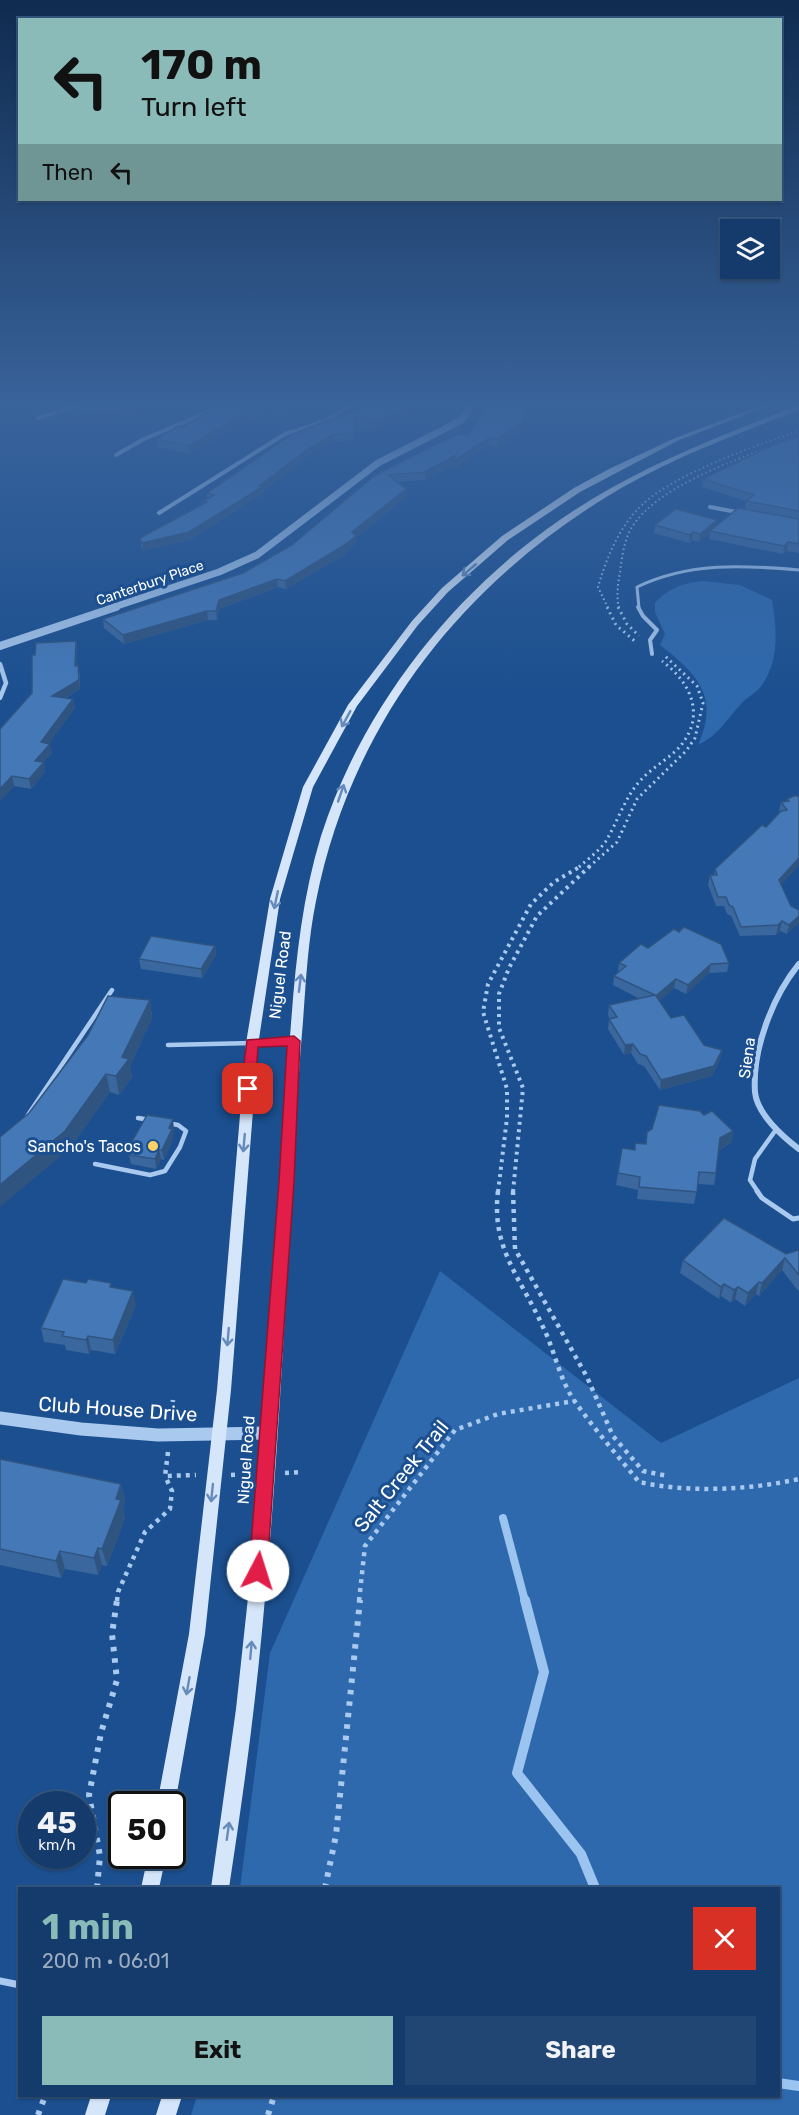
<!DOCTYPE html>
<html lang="en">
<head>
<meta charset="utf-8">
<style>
	body { margin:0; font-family:Rubik,sans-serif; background:#214673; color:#f1f3f6; height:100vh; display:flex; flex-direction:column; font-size:22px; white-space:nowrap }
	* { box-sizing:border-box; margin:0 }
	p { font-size:20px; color:#9dadc1 }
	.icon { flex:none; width:33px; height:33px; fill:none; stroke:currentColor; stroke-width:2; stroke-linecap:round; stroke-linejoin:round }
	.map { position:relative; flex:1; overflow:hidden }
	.side { position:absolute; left:18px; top:1887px; width:762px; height:210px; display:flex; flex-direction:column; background:#143b6b; border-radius:0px; box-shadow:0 2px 4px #0004,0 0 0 2px #33557e }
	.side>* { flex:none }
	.top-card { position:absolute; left:18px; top:18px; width:764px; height:183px; border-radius:0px; box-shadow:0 2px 4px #0004,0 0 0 2px #33557e; background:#8bbbb9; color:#111; overflow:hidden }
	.fabs { position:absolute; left:720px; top:219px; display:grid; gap:12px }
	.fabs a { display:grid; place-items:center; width:60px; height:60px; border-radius:0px; background:#143b6b; box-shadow:0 2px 4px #0004,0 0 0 2px #33557e; font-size:30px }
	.speed { position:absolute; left:18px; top:1791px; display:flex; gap:12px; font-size:30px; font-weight:700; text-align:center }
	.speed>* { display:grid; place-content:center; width:78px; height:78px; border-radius:50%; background:#143b6b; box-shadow:0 2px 4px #0004,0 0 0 2px #33557e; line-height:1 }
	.speed small { font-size:15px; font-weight:400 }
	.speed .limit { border:3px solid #111; border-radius:9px; background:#fff; color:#111 }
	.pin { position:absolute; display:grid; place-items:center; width:51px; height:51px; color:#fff; margin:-26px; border-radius:12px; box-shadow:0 3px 9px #0006 }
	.me { position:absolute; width:66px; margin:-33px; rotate:5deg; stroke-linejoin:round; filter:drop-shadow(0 0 4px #0008) }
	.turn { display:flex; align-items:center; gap:21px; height:126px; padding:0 24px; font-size:27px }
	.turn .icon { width:78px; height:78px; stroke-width:2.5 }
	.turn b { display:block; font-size:42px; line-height:51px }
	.then { display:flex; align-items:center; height:57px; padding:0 24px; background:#0003; gap:12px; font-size:22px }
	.round { display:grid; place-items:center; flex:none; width:63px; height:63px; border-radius:0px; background:#214673 }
	.head { display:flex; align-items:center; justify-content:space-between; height:102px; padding:0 24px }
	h1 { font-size:36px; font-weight:700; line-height:45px; color:#8bbbb9 }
	.button { display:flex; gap:12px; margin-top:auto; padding:12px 24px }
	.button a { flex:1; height:69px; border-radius:0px; background:#8bbbb9; color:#111; font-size:24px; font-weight:700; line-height:69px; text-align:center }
	.button a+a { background:#214673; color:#f1f3f6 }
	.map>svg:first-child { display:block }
</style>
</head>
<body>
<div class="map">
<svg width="799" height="2115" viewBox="0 0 799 2115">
	<rect width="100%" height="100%" fill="#1b4f8f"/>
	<g fill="#2e69ad">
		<path d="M703 581 740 585 772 600C777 630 780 663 759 689 754 694 746 698 741 704 726 720 719 735 698 745 720 696 697 674 660 645L665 634 655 612V603C669 588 682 583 703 581Z"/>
		<path d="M440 1271 661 1443 799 1378V2115H191L197 2096H778V1888H240L270 1653Z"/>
	</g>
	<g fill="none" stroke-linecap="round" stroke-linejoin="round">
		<path stroke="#9cc4f0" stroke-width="8" d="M503 1518 525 1601"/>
		<g stroke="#9cc4f0" stroke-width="10">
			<path d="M525 1600 544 1672 517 1773 581 1854 595 1888"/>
			<path d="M778 2083 799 2086"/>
		</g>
		<g stroke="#a9c9ee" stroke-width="2" stroke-dasharray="1.5 3" stroke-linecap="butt">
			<path d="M608 608 598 587C607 556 620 525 644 503 676 474 758 444 799 431"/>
			<path d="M619 608C616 596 618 584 620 572 622 557 624 540 632 527 657 488 725 464 767 448"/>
		</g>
		<g stroke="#a9c9ee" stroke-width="3" stroke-dasharray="2 4" stroke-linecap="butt">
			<path d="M607 607 616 625 637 643"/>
			<path d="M618 607 627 624 639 636"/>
			<path d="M579 867C588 859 599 851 606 841 617 823 625 797 640 781 652 767 671 758 682 744 706 713 689 681 662 661"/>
			<path d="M589 867 617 842 637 799 686 751 695 738 703 703 697 686 664 655"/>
		</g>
		<g stroke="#a9c9ee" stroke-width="4" stroke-dasharray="3 4.5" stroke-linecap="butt">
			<path d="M498 1192 507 1118V1089L483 1012 488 984 531 904 554 882 581 866"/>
			<path d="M513 1192 523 1088 499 1028V994L509 968 537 916 590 866"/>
		</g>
		<g stroke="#a9c9ee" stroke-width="4.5" stroke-dasharray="4 5" stroke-linecap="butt">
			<path d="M498 1191C491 1249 521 1278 543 1327 555 1351 560 1382 576 1403 595 1430 618 1456 639 1482 689 1493 749 1490 799 1479"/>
			<path d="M513 1191 515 1249 587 1377 613 1436 643 1471 668 1476"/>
			<path d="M171 1420 173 1400"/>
			<path d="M168 1452 165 1476 196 1475"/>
			<path d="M285 1473 301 1472"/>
			<path d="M231 1475 247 1474"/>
			<path d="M117 1601 118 1592 145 1532 170 1509 172 1491 165 1476"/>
			<path d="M359 1601 365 1546 455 1430 498 1414 574 1401"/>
		</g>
		<g stroke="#a9c9ee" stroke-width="6" stroke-dasharray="4.5 7" stroke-linecap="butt">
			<path d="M97 1888 100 1856 89 1795 101 1733 117 1680 112 1634 117 1600"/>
			<path d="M325 1888 336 1835 360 1600"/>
			<path d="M38 2115 45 2096"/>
			<path d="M268 2115 274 2096"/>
		</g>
		<path stroke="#a9c9ee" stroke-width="3" d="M639 608 637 587C689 562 743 565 799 570"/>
		<path stroke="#a9c9ee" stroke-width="4" d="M638 607 643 616 657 630 650 640 652 654"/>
		<g stroke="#a9c9ee" stroke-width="4.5">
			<path d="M168 1045 252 1043"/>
			<path d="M26 1118 112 990"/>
			<path d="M138 1118 150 1120"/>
			<path d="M95 1164 150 1175 165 1171 180 1147 186 1131 178 1125 167 1123"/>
			<path d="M758 1192 750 1180 755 1159 775 1131"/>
		</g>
		<path stroke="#a9c9ee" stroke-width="5" d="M757 1191 762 1198 793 1219 799 1218"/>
		<path stroke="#a9c9ee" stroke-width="7" d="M0 1981 20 1985"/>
		<g stroke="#a9c9ee" stroke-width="4">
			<path d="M38 418 90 402"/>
			<path d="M116 455 142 440 231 402"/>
			<path d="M710 507 742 513"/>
			<path d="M159 513 285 434 326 421 356 402"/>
		</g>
		<path stroke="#a9c9ee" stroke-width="4.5" d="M0 664 6 683 0 698"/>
		<path stroke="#a9c9ee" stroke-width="6" d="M799 964C773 996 752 1049 755 1092 757 1114 783 1137 799 1149"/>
		<path stroke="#a9c9ee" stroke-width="7" d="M111 608 219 572 257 555 378 463 462 420 472 402"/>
		<path stroke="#a9c9ee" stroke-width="8" d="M0 646 116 607"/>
		<path stroke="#a9c9ee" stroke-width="13" d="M0 1418 81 1429 158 1435 269 1433"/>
		<g fill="#d6e6fa" fill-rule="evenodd">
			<path d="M770 402H779L679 440 580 492 508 540 448 592 418 625 357 706 313 787 280 899 259 1039 290 1037C295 969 301 901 321 836 360 714 444 604 547 529 603 488 666 458 731 432 753 423 776 413 799 406V410C732 436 664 461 603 499 455 591 350 729 316 901 308 940 306 981 303 1021 296 1101 293 1181 288 1262 281 1385 274 1508 262 1631 254 1717 242 1803 229 1888H211L236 1709 250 1579 289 1045 258 1047 231 1390 205 1634 175 1804 172 1810V1804H157L189 1634 217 1390 246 1043 270 899 303 787 348 705 412 621 442 588 502 536 574 488 609 469 675 438Z"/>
			<path d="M148 1856H166L159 1888H141Z"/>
			<path d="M91 2096H111L105 2115H85Z"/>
			<path d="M162 2096H182L176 2115H156Z"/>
		</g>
	</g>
	<g fill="#3a679d">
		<path d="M224 402H306L287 414 269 410 253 421 246 419 190 454 157 447V439L183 427Z"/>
		<path d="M421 403V410L374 430 358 424 354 427 355 440 334 442 311 454 262 492V494L190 540 143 551 141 546 140 538 204 503V501L207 499V493L361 407Z"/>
		<path d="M521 430 497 447 490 445 452 470V465L425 480 397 482 406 497 356 538V544L344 555 286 589 278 587 219 609 217 620H208L124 644 104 628 103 619 243 573 292 545 374 476 468 436Z"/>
		<path d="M799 436V519L745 509 746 501 702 487 703 479Z"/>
		<path d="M799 519V553L787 551 783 554 709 539 710 533 699 542 692 540 689 543 654 533 655 525 717 520 716 526Z"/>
		<path d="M76 641 77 650V665H78L80 675V689L66 698 73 699 75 708 49 743 52 753 44 762 45 772 31 789 14 786 0 801 32 693 35 655Z"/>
		<path d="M799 796V865L781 885 791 906 799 910 787 934 780 931 776 935 740 936 731 916 727 914 724 906H716L708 885 710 875H714L715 869 766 827 780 812 779 811 781 802 786 801 787 799Z"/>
		<path d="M679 932 729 963 727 972 709 973 686 994 674 988 659 1001 671 1018 704 1045 722 1050 720 1060 712 1076 660 1090 644 1066 638 1064 631 1053 624 1055 608 1029 609 1019H610L608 1015 609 1005 640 999 613 985 614 976 618 972 619 963Z"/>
		<path d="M215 946 216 955 202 978 141 969 139 959Z"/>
		<path d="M150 1000 152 1018 130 1066 132 1077 119 1095 110 1092 69 1149 29 1113Z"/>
		<path d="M704 1115 733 1131 731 1143 719 1150 716 1173 714 1185 698 1184 694 1204 637 1199 638 1190 616 1185 622 1148 634 1150Z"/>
		<path d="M174 1129 173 1132V1139L164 1160 161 1159 156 1169 131 1164 129 1155 131 1150 130 1145Z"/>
		<path d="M799 1250V1292L782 1270 759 1296 756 1294 745 1306 735 1299 731 1303 721 1296 719 1299 680 1273 683 1260 786 1254Z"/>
		<path d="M112 1287 136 1305 115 1354 91 1350 89 1354 66 1350 65 1345 44 1342 41 1328Z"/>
		<path d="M0 1459 121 1484 125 1501 123 1508 125 1518 107 1566 102 1565 98 1575 65 1569 61 1578 0 1565Z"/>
	</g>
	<g fill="#305480">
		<path d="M149 402H169L130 417 75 423 74 415Z"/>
		<path d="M294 402H306L287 414 286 406Z"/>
		<path d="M531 402H534L521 430 497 447V439Z"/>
		<path d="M269 403V410L253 421V413Z"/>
		<path d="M421 403V410L374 430V422Z"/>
		<path d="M246 412V419L190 454 189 446Z"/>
		<path d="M358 416V424L353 427V420Z"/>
		<path d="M334 434V442L311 454 262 492V494L190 540 143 551 142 543 259 486 311 447Z"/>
		<path d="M490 437V445L452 470V465L425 480V472Z"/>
		<path d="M406 489V497L356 538V544L344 555 286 589 285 581 352 532Z"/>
		<path d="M717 520 716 528 710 531V533L699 542 700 534Z"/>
		<path d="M693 532 692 540 689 543 690 535Z"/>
		<path d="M788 542 787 551 783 554 784 546Z"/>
		<path d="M277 579 278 587 219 609 217 620 216 611 219 600Z"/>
		<path d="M207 611 208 620 124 644 123 635Z"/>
		<path d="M76 641 77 650V675L75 666Z"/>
		<path d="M78 665 80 689 53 705 52 696Z"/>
		<path d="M73 699 75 708 43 752 41 742Z"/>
		<path d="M50 744 52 753 44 762 45 772 31 789 29 779 35 761Z"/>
		<path d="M12 776 14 786 0 801V789Z"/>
		<path d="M799 858V865L777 890 779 880Z"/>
		<path d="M799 916V923L787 934 789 925Z"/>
		<path d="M782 921 780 931 776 935 778 925Z"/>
		<path d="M215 946 216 955 202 978 201 969Z"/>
		<path d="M711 964 709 973 686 994 688 985Z"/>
		<path d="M676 979 674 988 654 1006 656 996Z"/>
		<path d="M150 1000 152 1018 130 1066 132 1077 119 1095 116 1076 122 1057Z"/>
		<path d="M633 1044 631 1053 624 1055 625 1045Z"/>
		<path d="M722 1050 720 1060 712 1076 660 1090 661 1080Z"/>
		<path d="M106 1074 110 1092 69 1149 0 1207V1185Z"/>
		<path d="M173 1119 174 1129 173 1132V1139L164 1160 162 1150 169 1128Z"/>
		<path d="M733 1131 731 1143 717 1151 720 1138Z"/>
		<path d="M159 1150 161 1159 156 1169 155 1159Z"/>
		<path d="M785 1258 782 1270 759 1296 762 1283Z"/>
		<path d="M759 1282 756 1294 745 1306 748 1293Z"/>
		<path d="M724 1284 721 1296 719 1299 721 1287Z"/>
		<path d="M738 1287 735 1299 731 1303 734 1290Z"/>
		<path d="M133 1291 136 1305 115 1354 113 1340Z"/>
		<path d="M88 1336 91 1350 89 1354 86 1340Z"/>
		<path d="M121 1484 125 1501 123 1508 125 1518 107 1566 102 1549 116 1499Z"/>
		<path d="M98 1548 102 1565 98 1575 94 1558Z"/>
		<path d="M60 1551 65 1569 61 1578 56 1561Z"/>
	</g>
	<g fill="#4478b7" stroke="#305480" stroke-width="1.5">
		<path d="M93 402H149L129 410 74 415 73 409Z"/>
		<path d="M224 402H294L286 406 269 403 253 413 246 412 189 446 157 439 178 426 183 427Z"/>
		<path d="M370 402H415L421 403 374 422 358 416 353 420 355 433 334 434 311 447 259 486 262 487 189 532 142 543 140 538 207 502 204 501 214 495 207 493 291 435 361 407Z"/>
		<path d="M489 402H531L521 423 497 439 490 437 452 462 456 455 425 472 389 475 406 489 352 532 356 536 343 546 285 581 277 579 219 600 216 611H207L123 635 103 619 243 573 292 545 374 476 457 434 468 436Z"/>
		<path d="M799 436V511L746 501 754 495 703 479 773 445Z"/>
		<path d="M738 508 799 519V544L788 542 784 546 710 531Z"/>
		<path d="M676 509 717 520 700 534 693 532 690 535 655 525Z"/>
		<path d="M76 641 75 666 78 665 79 680 52 696 73 699 41 742 50 744 35 761 44 762 29 779 12 776 0 789V729L32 693V655H35L36 643Z"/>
		<path d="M794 796H799V858L779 880 791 906 799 910V916L789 925 782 921 778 925 741 927 733 907 729 905 726 897H718L710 875H717L715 869 762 825 766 827 781 811 787 810 781 802 789 801 787 799Z"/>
		<path d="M684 927 721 944 729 963 711 964 688 985 676 979 656 996 671 1018 684 1015 704 1045 722 1050 714 1066 661 1080 646 1056 640 1054 633 1044 625 1045 609 1019 617 1017 609 1005 655 995 614 976 626 966 619 963 641 944 648 948 674 929 679 932Z"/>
		<path d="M151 936 215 946 201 969 139 959Z"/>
		<path d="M108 996 150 1000 122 1057 129 1059 116 1076 106 1074 65 1131 0 1185V1137L29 1113 88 1035Z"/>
		<path d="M659 1105 700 1111 704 1115 712 1111 733 1131 720 1138 716 1173 699 1172 697 1192 639 1187 640 1177 618 1173 622 1148 635 1150V1143L646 1144 647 1132 652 1129Z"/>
		<path d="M147 1115 173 1119 169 1128 172 1129 162 1150H159L155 1159 129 1155 133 1146 130 1145Z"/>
		<path d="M724 1218 786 1254 799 1250V1275L785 1258 762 1283 759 1282 748 1293 738 1287 734 1290 724 1284 721 1287 683 1260Z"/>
		<path d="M63 1279 86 1283 88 1279 111 1283 110 1287 133 1291 113 1340 88 1336 86 1340 62 1336 64 1332 41 1328Z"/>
		<path d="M0 1459 121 1484 116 1499 121 1500 102 1549 98 1548 94 1558 60 1551 56 1561 0 1549Z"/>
	</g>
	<defs><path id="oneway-shaft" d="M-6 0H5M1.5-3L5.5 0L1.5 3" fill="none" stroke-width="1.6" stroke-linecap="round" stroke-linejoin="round" transform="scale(1.5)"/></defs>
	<g stroke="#668bba">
		<use href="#oneway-shaft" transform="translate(469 570) rotate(140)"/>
		<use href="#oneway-shaft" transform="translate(346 719) rotate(119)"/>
		<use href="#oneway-shaft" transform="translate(341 793) rotate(-71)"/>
		<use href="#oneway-shaft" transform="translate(276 900) rotate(102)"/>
		<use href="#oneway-shaft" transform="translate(300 983) rotate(-83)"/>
		<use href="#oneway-shaft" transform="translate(244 1143) rotate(95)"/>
		<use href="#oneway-shaft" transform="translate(228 1337) rotate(95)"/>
		<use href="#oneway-shaft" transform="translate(212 1493) rotate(96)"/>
		<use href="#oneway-shaft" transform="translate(251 1650) rotate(-85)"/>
		<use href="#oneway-shaft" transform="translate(188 1686) rotate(100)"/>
		<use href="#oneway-shaft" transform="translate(228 1831) rotate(-82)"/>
	</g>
	<linearGradient id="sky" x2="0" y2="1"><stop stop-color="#0f2b4f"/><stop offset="0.58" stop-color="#39639b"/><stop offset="1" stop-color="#39639b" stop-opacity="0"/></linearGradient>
	<rect width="799" height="698" fill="url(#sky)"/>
	<path fill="#e11d48" stroke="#92132f" stroke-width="1.5" d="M294 1036 300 1041 294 1182 267 1571 265 1577 258 1579 251 1577 249 1571 279 1182 287 1046 258 1047 255 1089 248 1094 241 1089 247 1040Z"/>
	<circle fill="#ffd166" stroke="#1b4f8f" stroke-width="2" cx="153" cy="1146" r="6"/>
	<g text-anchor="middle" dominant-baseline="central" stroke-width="6" stroke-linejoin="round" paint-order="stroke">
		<g font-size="14" fill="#fff" stroke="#1b4f8f">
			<text transform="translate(150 583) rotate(-19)">Canterbury Place</text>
		</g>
		<g font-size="16" fill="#fff" stroke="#1b4f8f">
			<text transform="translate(280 975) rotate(-83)">Niguel Road</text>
			<text transform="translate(747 1058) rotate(-82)">Siena</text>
			<text transform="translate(246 1460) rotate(-86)">Niguel Road</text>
		</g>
		<g font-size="16" fill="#fff" stroke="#1b4f8f" text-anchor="end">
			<text x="141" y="1146">Sancho's Tacos</text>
		</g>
		<g font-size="20" fill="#fff" stroke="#1b4f8f">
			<text transform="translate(118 1409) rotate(4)">Club House Drive</text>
			<text transform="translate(401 1476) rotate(-51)">Salt Creek Trail</text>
		</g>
	</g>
</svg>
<div class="fabs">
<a><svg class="icon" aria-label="layers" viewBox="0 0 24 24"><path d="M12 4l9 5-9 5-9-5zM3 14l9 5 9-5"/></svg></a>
</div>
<div class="speed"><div>45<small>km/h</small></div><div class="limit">50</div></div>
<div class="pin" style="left:248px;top:1089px;background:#d93025"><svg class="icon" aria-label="arrive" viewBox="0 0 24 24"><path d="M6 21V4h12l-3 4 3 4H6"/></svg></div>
<svg class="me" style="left:258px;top:1571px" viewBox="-20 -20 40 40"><circle r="19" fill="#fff"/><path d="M0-13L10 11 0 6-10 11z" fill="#e11d48"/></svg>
<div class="top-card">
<div class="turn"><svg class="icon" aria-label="left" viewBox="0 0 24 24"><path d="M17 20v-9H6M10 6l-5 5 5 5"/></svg><div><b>170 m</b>Turn left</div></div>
<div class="then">Then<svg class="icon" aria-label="left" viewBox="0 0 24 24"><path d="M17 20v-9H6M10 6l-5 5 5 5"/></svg></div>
</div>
<section class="side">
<div class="head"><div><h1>1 min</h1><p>200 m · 06:01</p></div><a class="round" style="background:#d93025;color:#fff"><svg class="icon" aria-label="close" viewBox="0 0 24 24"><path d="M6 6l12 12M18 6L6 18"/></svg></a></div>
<div class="button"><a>Exit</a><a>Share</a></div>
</section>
</div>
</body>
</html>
